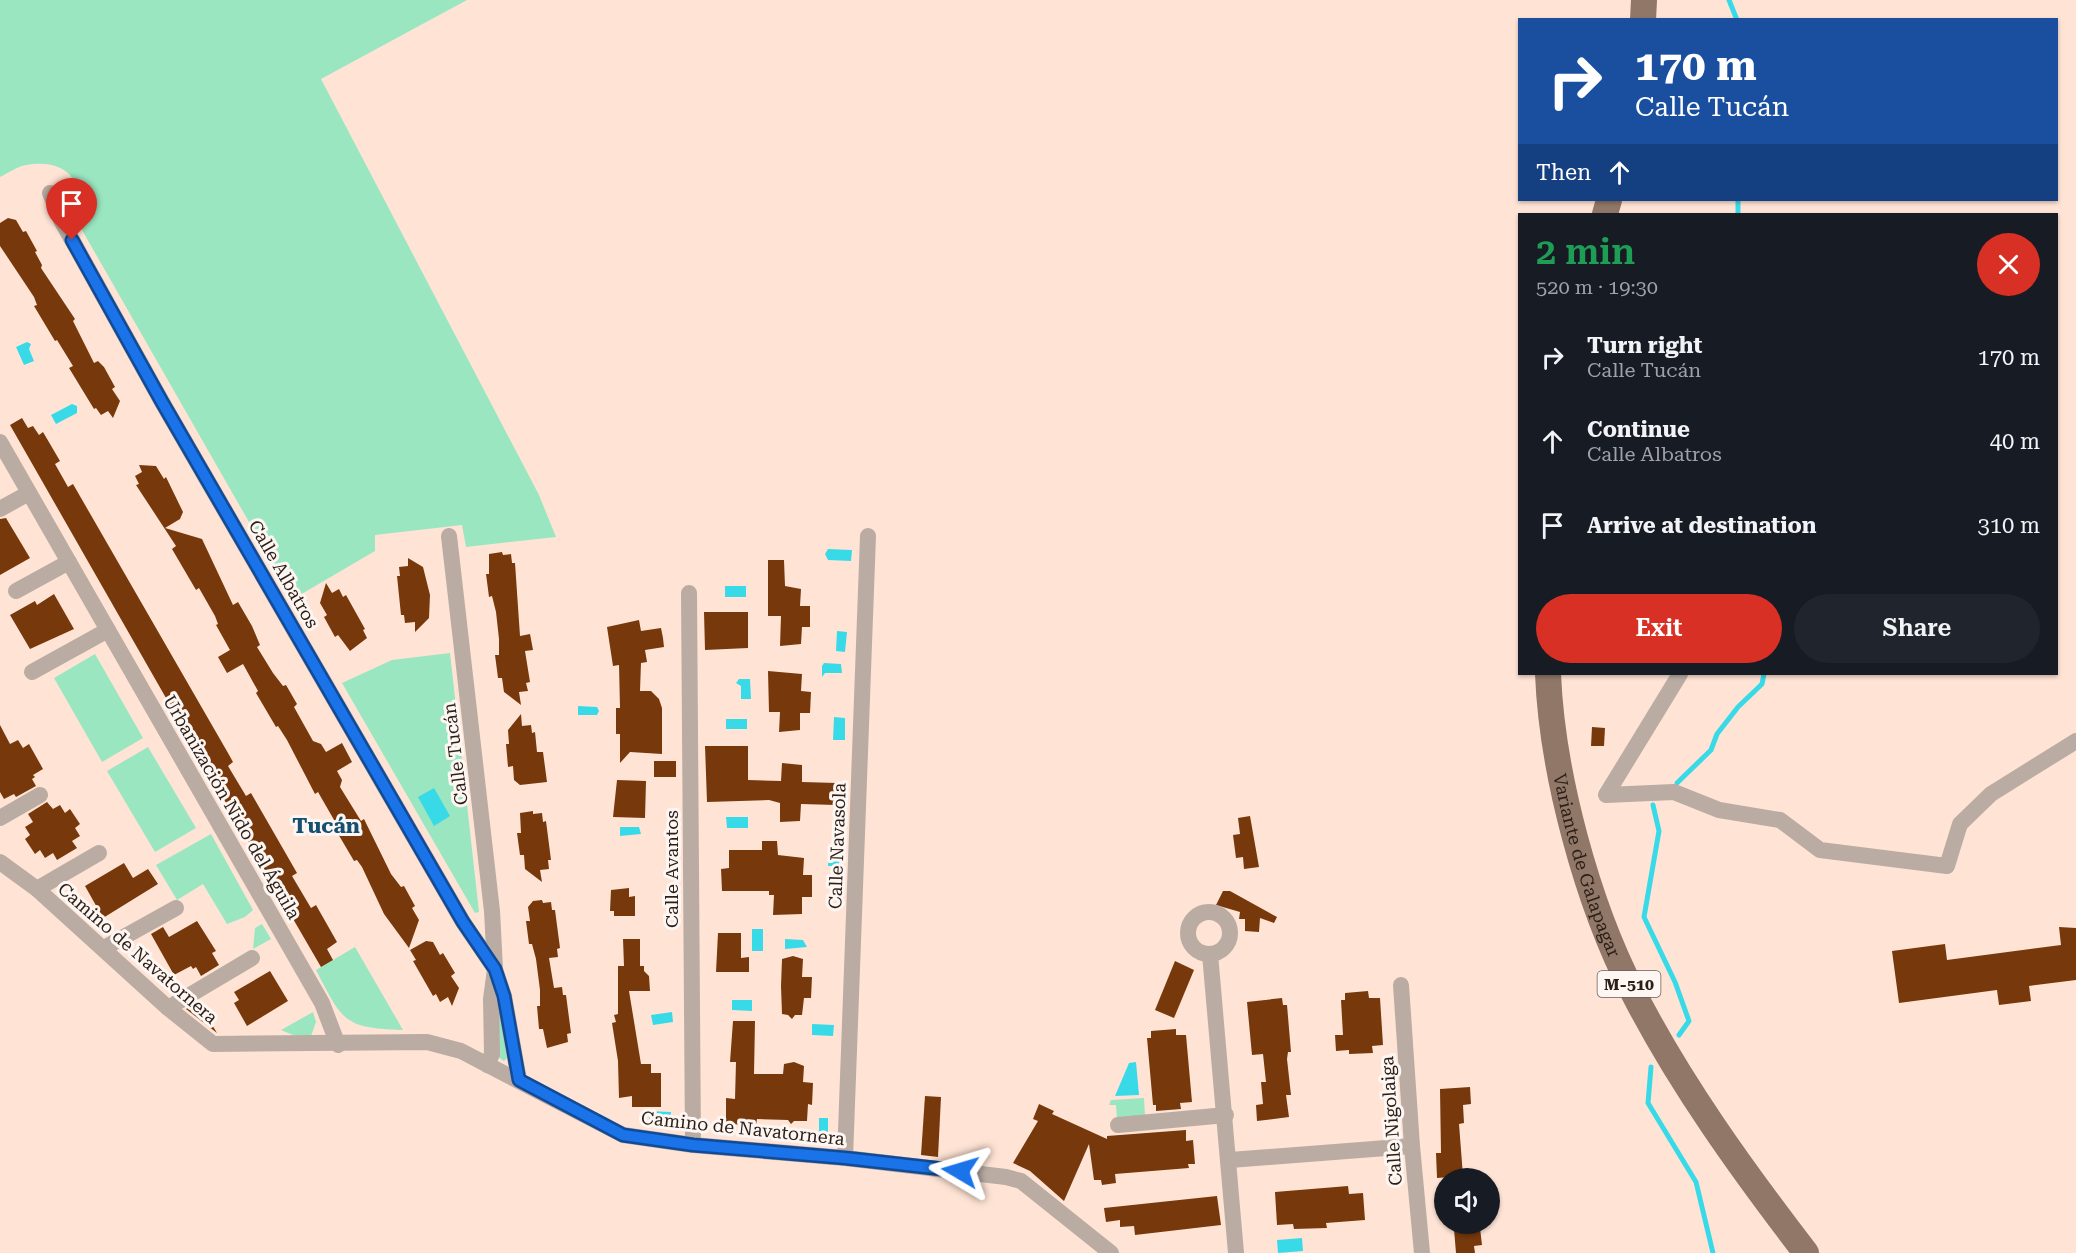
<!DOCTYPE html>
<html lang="en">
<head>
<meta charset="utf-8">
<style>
	body { margin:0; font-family:"Roboto Serif",serif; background:#20242c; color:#f1f3f6; height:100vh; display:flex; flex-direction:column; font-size:22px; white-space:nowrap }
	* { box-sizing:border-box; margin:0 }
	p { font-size:20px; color:#9ea1a6 }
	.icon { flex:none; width:33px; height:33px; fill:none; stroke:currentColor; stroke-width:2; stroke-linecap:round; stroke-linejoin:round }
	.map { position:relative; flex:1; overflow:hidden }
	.panel { position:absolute; left:1518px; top:213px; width:540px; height:462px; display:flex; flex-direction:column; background:#171b24; border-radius:0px; box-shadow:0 2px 4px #0004 }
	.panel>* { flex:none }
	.top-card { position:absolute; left:1518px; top:18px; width:540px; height:183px; border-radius:0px; box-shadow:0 2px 4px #0004; background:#1a4fa0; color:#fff; overflow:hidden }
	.controls { position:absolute; left:1434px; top:1168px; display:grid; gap:12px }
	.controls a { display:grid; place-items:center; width:66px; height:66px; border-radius:50%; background:#171b24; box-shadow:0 2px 4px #0004; font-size:30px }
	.pin { position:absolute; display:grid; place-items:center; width:51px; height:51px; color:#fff; margin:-62px -26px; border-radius:50% 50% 50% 0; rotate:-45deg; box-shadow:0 0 6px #0007 }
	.pin .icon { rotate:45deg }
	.me { position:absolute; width:66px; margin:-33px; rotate:277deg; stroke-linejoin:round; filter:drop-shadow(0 0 4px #0008) }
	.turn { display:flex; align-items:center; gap:21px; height:126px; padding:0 18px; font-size:27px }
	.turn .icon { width:78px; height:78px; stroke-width:2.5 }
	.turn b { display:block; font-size:42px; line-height:51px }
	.then { display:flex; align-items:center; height:57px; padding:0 18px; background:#0003; gap:12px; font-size:22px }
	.round { display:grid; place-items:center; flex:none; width:63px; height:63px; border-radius:32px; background:#20242c }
	.head { display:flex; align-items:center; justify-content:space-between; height:102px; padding:0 18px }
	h1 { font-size:36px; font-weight:600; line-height:45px; color:#1e9e55 }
	.action { display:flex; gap:12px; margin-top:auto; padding:12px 18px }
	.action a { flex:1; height:69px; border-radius:36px; background:#d93025; color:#fff; font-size:24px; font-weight:600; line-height:69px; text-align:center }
	.action a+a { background:#20242c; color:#f1f3f6 }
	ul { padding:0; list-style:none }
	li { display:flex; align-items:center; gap:18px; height:84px; padding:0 18px }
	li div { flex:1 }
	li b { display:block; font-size:22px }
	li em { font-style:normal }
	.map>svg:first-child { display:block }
</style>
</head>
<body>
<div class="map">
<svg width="2076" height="1253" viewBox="0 0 2076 1253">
	<rect width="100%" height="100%" fill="#ffe4d5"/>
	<g fill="#9ae6c1">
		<path d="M0 0H467L321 79 539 495 556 537 466 547 462 525 375 535V551L293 599 74 216C88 179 63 158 26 165 18 166 8 173 0 177Z"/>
		<path d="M450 653 479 912 475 913 342 683 392 660Z"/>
		<path d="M95 654 143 738 102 762 54 678Z"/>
		<path d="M148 747 196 828 155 852 107 771Z"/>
		<path d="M211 834 253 910 245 917 227 924 203 884 177 900 156 865Z"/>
		<path d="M262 924 271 939 253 949 255 928Z"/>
		<path d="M355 947 403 1030C344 1028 343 1022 316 970Z"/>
		<path d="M313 1012 316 1022 311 1036 293 1035 281 1030Z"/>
		<path d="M498 1013H500L507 1058 504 1061 498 1057Z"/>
		<path d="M1144 1098 1145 1116 1117 1119 1116 1105H1109L1111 1100Z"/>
	</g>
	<g fill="#39dae8">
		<path d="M27 342 31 344 29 349 34 361 24 365 16 347Z"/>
		<path d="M72 404 77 406V413L56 424 51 415Z"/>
		<path d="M828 549 852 550 851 561 828 560 825 554Z"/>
		<rect x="725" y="586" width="21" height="11"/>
		<path d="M837 631 847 632 845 652 836 651Z"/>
		<path d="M824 663 841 664 842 673H825L822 677V666Z"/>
		<path d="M739 679H750L751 699H741V686L736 683Z"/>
		<path d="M578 706 597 707 599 711 597 715H578Z"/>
		<path d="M834 717 845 718V740H833Z"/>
		<rect x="726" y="719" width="21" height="10"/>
		<path d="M434 788 450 816 434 826 418 797Z"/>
		<path d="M726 817H748V828H727Z"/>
		<path d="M620 827H639L641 834 620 836Z"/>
		<path d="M829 845H840L839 866H828Z"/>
		<rect x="752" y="929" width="11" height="22"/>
		<path d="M785 939 803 940 807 947 785 949Z"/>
		<path d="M732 1000H752V1011L732 1010Z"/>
		<path d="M672 1012 673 1022 653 1025 651 1015Z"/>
		<path d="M812 1024 834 1025 833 1036 812 1035Z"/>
		<path d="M1136 1062 1139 1095 1115 1096 1129 1063Z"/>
		<path d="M649 1111 671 1112 670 1122 649 1121Z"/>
		<path d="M819 1118H828V1138L815 1139V1135H819Z"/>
		<path d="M1302 1238 1303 1251 1278 1253 1277 1240Z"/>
	</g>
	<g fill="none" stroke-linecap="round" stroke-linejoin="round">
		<g stroke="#39dae8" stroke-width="5">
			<path d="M1729 0 1737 20"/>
			<path d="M1738 200V214"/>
			<path d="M1677 783 1711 750 1717 734 1738 707 1762 684 1764 674"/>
			<path d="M1653 805 1659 831 1644 917 1675 982 1689 1021 1679 1035"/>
			<path d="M1651 1067 1648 1103 1696 1182 1713 1253"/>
		</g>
	</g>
	<g fill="#77380c">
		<path d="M8 218 16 220 23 232 26 231 37 251 35 252 42 265 41 268 75 319 73 321 94 363 98 361 104 367 115 387 112 389 120 401 113 418 108 411 101 415 96 408 94 409 69 368 73 366 57 340 55 341 34 306 37 305 34 297 0 246V223Z"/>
		<path d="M22 418 28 428 33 426 39 435 43 432 60 461 55 464 68 487 73 484 228 753 233 762 228 766 246 796 251 793 297 873 292 876 311 908 316 905 337 942 327 949 333 960 321 967 242 831 10 425Z"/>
		<path d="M139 465 156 466 164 479 166 477 183 512 180 519 165 528 202 539 233 605 238 602 252 626 260 645 257 647 273 673 283 686 286 685 297 704 294 707 313 741 321 744 326 752 342 743 352 762 337 771 342 780 340 787 361 821 364 819 391 874 401 887 404 886 415 906 412 908 419 920 409 948 384 914 362 867 357 860 354 861 334 827 337 825 322 799 318 792 315 794 287 740 278 726 276 727 256 693 258 691 243 664 227 673 218 657 230 650 216 625 218 624 215 616 199 588 196 590 172 549 176 546 136 485 139 484 135 476 142 472Z"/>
		<path d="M6 518 30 558 0 575V519Z"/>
		<path d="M502 552 503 555 511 554 512 563H515L520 636 530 634 533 650 525 651 530 682 526 683 528 691 519 692 521 705 504 692 502 678H498L495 655H499V639L496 612 492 596 489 597 486 574H489V554Z"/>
		<path d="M408 558 423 567 430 595 429 618 415 632V622L405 623 404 615H401L397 576H400L399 567 408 566Z"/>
		<path d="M768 560H784L785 586 801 589 800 606H810V627H802L801 644 780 646 781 616H768Z"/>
		<path d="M326 583 332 593 339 589 343 597 346 595 365 629 363 630 367 638 350 651 338 635 335 637 324 617 327 615 320 603Z"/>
		<path d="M54 594 74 629 30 649 10 615 35 601 37 605Z"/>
		<path d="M704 612H748V648L705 650Z"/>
		<path d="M639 620 641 631 661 628 663 638 664 647 645 650 647 662 641 663 640 691H651L659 699 662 708V754L630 752 620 763V734H616V708H620L619 665 613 666 607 627Z"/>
		<path d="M768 671 802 674 801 691 811 692 810 713H800V730L779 732 780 712H769Z"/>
		<path d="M521 714 522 726 531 725 532 733 535 732 537 752H543L547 782 520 785 514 780 513 766 508 767 506 744H509L508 730Z"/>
		<path d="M0 725 10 744 18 740 23 748 29 744 43 769 33 775 35 777 32 779 36 786 16 797 14 794 4 799 0 792Z"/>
		<path d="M1592 727 1605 728 1604 746H1591Z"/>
		<path d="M705 746H748V780L781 781 782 763 802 765V782L837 783 836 805 801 804 800 821 780 822V803L769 800 707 802Z"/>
		<rect x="654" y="761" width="22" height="16"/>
		<path d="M617 780 646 781 645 818 613 817Z"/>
		<path d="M47 802 53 809 60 805 65 813 70 809 80 824 75 828 80 836 72 841 77 848 57 860 53 853 45 858 40 850 35 854 25 839 30 835 25 827 33 822 28 814Z"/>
		<path d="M533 811V814L542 813 543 822 546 821 551 860H548L549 869 540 870 542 882 525 869 524 855H520L517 833H521L520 813Z"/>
		<path d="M1250 816 1259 867 1244 869 1243 857 1236 858 1233 835 1240 834 1238 818Z"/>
		<path d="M762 841H777L778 855 804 858 803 875H812V897H802V914L773 915 774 895H769V891H722L721 869 729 868V850H762Z"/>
		<path d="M124 863 133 878 148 869 158 884 103 918 85 886Z"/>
		<path d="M629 888V897L635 896V916H614V911H610L611 890Z"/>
		<path d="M1223 891H1230L1277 917 1274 923 1260 918 1259 932 1245 931V919H1239L1240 912 1216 905Z"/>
		<path d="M542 900 543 903 551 902 552 910H555L560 948 557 949 558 957 549 958 554 988 562 987 563 995H566L571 1033 567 1034 568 1042 547 1048 543 1029H539L537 1006H540V990L536 959 532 944H529L526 921H530L528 907 533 901Z"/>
		<path d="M197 921 216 951 212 953 219 965 201 976 196 967 193 969 191 966 174 975 151 934 163 927 169 937Z"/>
		<path d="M2059 927 2076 928V980L2029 986 2031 1001 1999 1005 1997 990 1899 1003 1892 951 1945 944 1947 960 2061 945Z"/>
		<path d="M718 933H741V958L749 957V972H716Z"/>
		<path d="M623 939H640V966H644V971L649 976 650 991H629L641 1064H651V1073H661V1107H632V1096L619 1098 618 1061 612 1023 616 1022 614 1015 618 1014V966H624Z"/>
		<path d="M426 941 433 942 440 955 443 953 455 973 451 976 459 988 452 1006 448 997 440 1002 436 994 433 996 413 961 416 960 410 950Z"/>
		<path d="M793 956 803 959 802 977H812L811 998H804L802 1015H795L792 1019 788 1015 782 1014 781 986 782 959Z"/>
		<path d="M1175 961 1194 970 1174 1018 1155 1010Z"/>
		<path d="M270 971 288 1001 247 1026 234 1003 239 1000 234 992Z"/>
		<path d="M1368 991 1369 998H1380L1383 1045 1372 1046 1373 1053 1349 1054V1050L1336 1051 1335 1035H1343L1341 1000H1345V993Z"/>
		<path d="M1282 998 1283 1005H1287L1291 1052H1288L1287 1059 1291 1095H1286L1289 1117 1257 1121 1256 1105 1263 1104 1261 1082H1266L1263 1054 1252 1055 1247 1002Z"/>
		<path d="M198 1002 217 1033 186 1009Z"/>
		<path d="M733 1021H755L754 1074H783L784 1064 794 1062 804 1066 803 1082 813 1083 812 1105 808 1104 807 1121H794L791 1124 788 1120 757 1119 756 1125 726 1124V1098L735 1099 736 1062H730Z"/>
		<path d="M1176 1029V1035H1186L1192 1102 1180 1103 1181 1109 1156 1111V1105H1153L1147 1038H1151V1031Z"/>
		<path d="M1470 1087 1471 1104 1463 1105 1464 1123 1459 1124 1463 1176 1437 1178 1436 1153H1441L1440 1089Z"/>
		<path d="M925 1096 941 1097 938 1157 921 1155Z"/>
		<path d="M1039 1104 1054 1111 1052 1114 1107 1139V1136L1186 1130V1141L1193 1140 1195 1164H1188L1189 1168 1115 1174 1116 1183 1102 1185 1101 1180H1094L1089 1144 1064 1201 1030 1171 1013 1163 1038 1121 1033 1119Z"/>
		<path d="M1348 1186 1349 1194 1363 1193 1365 1220 1326 1223 1327 1228 1294 1229 1293 1224 1277 1225 1275 1192Z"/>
		<path d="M1217 1196 1221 1225 1135 1235 1134 1226 1120 1227V1220L1106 1222 1104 1208Z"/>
		<path d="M1480 1228 1482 1245 1474 1246 1475 1253H1456L1454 1229Z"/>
	</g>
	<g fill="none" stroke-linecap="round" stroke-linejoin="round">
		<g stroke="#baaca3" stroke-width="16">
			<path d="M50 193 61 220 162 402 463 922 495 969 504 996 519 1080"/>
			<path d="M0 442 322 1003 338 1045"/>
			<path d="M0 509 29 493"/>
			<path d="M449 536 492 911 495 969 491 999 492 1054 487 1065"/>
			<path d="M16 591 69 562"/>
			<path d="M689 593 693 1145"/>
			<path d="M32 672 108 630"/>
			<path d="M1680 674 1606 795 1674 792 1719 810 1780 820 1820 850 1947 866 1960 824 1991 794 2076 741"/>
			<path d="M0 818 40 795"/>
			<path d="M0 862 37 889 168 1008 213 1044 427 1042 461 1051 623 1135 693 1145 845 1158 1006 1177 1021 1181 1111 1253"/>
			<path d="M37 889 99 853"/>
			<circle cx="1209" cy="933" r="21"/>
			<path d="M104 948 176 908"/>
			<path d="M1210 954 1236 1253"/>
			<path d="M1401 985 1412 1146 1422 1253"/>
			<path d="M168 1008 252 958"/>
			<path d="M1118 1125 1226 1115"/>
			<path d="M845 1158 868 536"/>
			<path d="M1230 1160 1412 1146"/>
		</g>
		<g stroke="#907768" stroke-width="26">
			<path d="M1643 20 1644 0"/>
			<path d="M1605 214 1609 200"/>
			<path id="s1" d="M1548 674C1552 773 1587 903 1633 992 1680 1084 1743 1171 1806 1253"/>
		</g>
	</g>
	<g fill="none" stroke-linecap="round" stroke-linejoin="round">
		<defs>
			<path id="route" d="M72 240 162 402 463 922 495 969 504 996 519 1080 623 1135 693 1145 845 1158 960 1171"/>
		</defs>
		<use href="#route" stroke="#114b97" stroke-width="15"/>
		<use href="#route" stroke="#1a73e8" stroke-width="10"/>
	</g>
	<g text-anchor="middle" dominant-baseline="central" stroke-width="6" stroke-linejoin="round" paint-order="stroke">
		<rect fill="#fdf6f2" stroke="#695f59" stroke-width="1.5" x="1597.5" y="971" width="63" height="26" rx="4.5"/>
		<g font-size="16" font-weight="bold" fill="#2a1e17">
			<text x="1629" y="984">M-510</text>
		</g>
		<g font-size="18" fill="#2a1e17" stroke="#fdf6f2">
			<text transform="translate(284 574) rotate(60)">Calle Albatros</text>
			<text transform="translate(455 754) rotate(-97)">Calle Tucán</text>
			<text transform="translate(232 807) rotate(60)">Urbanización Nido del Águila</text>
			<text transform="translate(837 846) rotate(-88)">Calle Navasola</text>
			<text stroke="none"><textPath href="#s1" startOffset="196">Variante de Galapagar</textPath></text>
			<text transform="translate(671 869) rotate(-90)">Calle Avantos</text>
			<text transform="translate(138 953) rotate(41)">Camino de Navatornera</text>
			<text transform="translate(1391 1121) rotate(-94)">Calle Nigolaiga</text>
			<text transform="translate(743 1128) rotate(6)">Camino de Navatornera</text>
		</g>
		<g font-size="21" font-weight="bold" fill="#155070" stroke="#fdf6f2">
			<text x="326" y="826">Tucán</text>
		</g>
	</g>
</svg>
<div class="controls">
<a><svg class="icon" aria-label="sound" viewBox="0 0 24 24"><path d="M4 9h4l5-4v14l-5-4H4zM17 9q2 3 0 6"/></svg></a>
</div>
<div class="pin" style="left:72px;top:240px;background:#d93025"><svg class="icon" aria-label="arrive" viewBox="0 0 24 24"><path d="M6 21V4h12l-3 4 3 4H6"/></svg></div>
<svg class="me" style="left:960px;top:1171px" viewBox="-20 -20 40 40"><path d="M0-17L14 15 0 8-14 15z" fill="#1a73e8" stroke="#fff" stroke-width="4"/></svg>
<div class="top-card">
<div class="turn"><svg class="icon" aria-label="right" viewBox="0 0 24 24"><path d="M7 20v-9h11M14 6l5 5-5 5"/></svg><div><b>170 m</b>Calle Tucán</div></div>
<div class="then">Then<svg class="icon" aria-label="ahead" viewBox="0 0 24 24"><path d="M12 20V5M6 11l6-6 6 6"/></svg></div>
</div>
<section class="panel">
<div class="head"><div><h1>2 min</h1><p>520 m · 19:30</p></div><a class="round" style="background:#d93025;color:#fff"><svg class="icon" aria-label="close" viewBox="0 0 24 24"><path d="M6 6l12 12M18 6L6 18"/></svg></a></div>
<ul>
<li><svg class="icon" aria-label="right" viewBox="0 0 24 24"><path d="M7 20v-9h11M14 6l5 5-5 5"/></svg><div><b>Turn right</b><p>Calle Tucán</p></div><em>170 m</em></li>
<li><svg class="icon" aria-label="ahead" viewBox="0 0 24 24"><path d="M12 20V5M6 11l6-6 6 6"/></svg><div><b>Continue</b><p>Calle Albatros</p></div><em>40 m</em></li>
<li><svg class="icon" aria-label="arrive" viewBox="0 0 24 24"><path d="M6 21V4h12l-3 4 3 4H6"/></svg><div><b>Arrive at destination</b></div><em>310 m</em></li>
</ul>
<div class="action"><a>Exit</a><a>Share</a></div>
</section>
</div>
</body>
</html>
